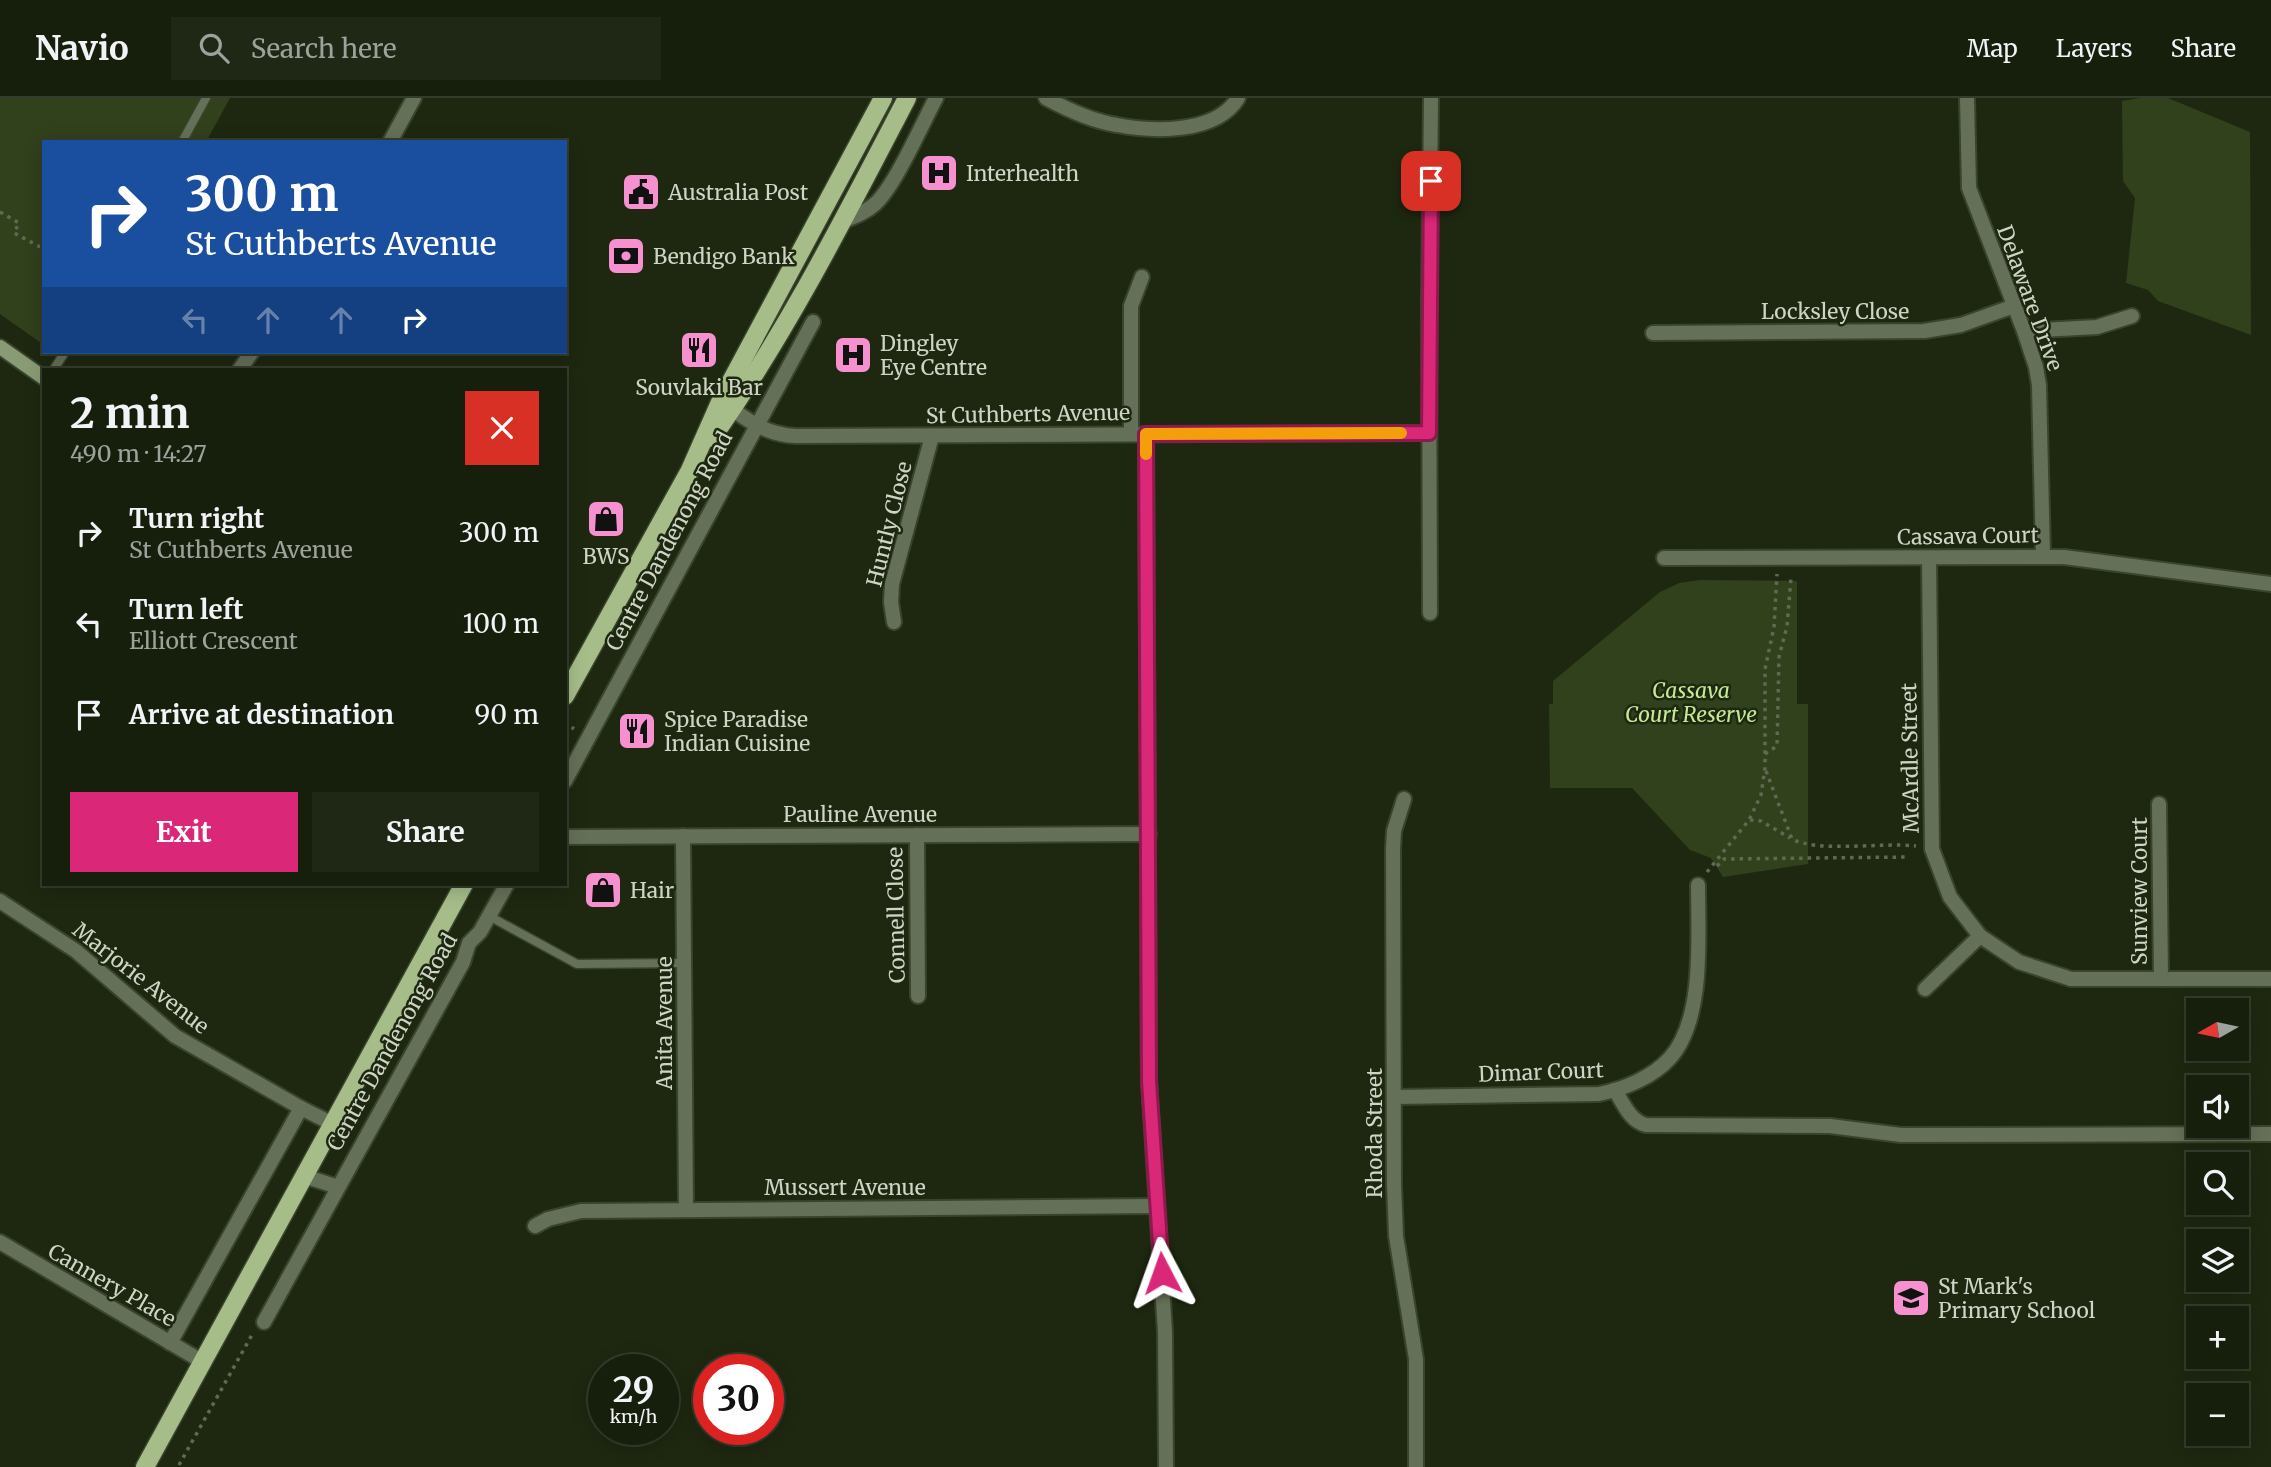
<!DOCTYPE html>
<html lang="en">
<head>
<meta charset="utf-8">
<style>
	body { margin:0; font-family:Merriweather,serif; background:#1f2715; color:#f1f3f6; height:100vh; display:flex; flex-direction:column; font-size:26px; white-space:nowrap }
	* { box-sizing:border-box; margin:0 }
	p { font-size:23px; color:#9ea29d }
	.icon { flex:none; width:38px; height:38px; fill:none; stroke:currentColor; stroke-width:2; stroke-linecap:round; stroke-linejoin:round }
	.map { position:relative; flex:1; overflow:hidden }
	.sheet { position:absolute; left:42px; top:270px; width:525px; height:518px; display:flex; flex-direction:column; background:#161e0c; border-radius:0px; box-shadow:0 4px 18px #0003,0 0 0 2px #353c2d }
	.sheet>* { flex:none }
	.guide { position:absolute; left:42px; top:42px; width:525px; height:214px; border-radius:0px; box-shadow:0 4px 18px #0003,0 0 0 2px #353c2d; background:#1a4fa0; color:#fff; overflow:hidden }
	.needle { width:46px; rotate:261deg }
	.fabs { position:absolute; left:2186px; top:900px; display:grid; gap:14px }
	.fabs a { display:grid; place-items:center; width:63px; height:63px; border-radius:0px; background:#161e0c; box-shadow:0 4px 18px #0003,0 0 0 2px #353c2d; font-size:35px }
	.speed { position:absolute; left:588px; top:1256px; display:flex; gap:14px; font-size:35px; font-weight:700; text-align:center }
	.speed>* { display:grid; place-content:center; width:91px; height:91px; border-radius:50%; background:#161e0c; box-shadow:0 4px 18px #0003,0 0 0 2px #353c2d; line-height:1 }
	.speed small { font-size:18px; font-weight:400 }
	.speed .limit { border:10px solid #d22; background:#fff; color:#111 }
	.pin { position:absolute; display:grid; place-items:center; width:60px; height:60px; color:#fff; margin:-30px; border-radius:14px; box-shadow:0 4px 10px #0006 }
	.me { position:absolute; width:77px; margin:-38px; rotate:356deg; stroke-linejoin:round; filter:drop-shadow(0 0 5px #0008) }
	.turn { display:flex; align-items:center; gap:24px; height:147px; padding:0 28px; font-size:32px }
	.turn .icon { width:91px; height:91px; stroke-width:2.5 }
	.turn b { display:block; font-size:49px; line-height:60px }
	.lanes { display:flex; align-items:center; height:66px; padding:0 28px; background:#0003; justify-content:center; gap:35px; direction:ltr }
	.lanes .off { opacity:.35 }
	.round { display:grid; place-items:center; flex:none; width:74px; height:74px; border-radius:0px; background:#1f2715 }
	.overview { display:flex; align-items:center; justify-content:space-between; height:119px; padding:0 28px }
	h1 { font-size:42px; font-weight:700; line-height:52px }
	.cta { display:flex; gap:14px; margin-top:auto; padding:14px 28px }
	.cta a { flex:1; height:80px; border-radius:0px; background:#db2777; color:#fff; font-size:28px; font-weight:700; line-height:80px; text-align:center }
	.cta a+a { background:#1f2715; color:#f1f3f6 }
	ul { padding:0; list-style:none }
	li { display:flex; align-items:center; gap:21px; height:91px; padding:0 28px }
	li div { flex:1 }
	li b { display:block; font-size:26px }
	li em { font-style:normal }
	header { display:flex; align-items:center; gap:42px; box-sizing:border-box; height:98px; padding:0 35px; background:#161e0c; border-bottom:2px solid #353c2d }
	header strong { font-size:33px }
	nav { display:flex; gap:38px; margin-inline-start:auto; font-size:24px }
	.search { width:490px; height:63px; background:#1f2715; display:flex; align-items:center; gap:18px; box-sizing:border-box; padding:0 24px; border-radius:0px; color:#9ea29d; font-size:26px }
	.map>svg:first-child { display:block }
</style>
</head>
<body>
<header>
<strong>Navio</strong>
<div class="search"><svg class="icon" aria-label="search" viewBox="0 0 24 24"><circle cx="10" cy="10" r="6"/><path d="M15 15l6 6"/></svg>Search here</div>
<nav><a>Map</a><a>Layers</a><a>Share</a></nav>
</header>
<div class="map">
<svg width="2271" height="1369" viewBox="0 0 2271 1369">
	<rect width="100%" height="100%" fill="#1e2810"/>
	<g fill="#31411b">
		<path d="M0 0H230L206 44H44V247L0 216Z"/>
		<path d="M2140 0H2168L2250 34 2251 237 2158 203 2148 192 2126 185 2135 100 2123 83 2122 3Z"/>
		<path d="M1700 482 1797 483V606H1808V766L1723 779 1711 760 1690 752 1632 690H1550L1549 606H1553V583L1660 494 1679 485Z"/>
	</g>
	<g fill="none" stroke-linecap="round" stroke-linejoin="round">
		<defs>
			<g id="service">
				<path d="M182 44 206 0"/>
				<path d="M54 271 65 254"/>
				<path d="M489 818 577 866 685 865"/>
			</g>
			<g id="minor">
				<path d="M1046 0C1068 12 1092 23 1117 27 1153 34 1216 36 1238 0"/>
				<path d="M1967 0 1969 90 2024 233 2036 269 2039 287 2043 458"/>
				<path d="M390 44 414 0"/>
				<path d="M841 124C853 119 865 115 875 106 895 88 922 26 936 0"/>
				<path d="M2024 233 2097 229 2132 218"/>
				<path d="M1653 235 1924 233 1961 227 2014 208"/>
				<path d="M240 271 252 254"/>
				<path d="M726 306C747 323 768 337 796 338L1429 335"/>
				<path d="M1131 336V208L1142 179"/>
				<path d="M1146 336 1149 983 1165 1234 1166 1369"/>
				<path d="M1664 460 2064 459 2271 486"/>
				<path d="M1929 460 1932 751 1950 799 1980 838 2019 864 2071 881H2271"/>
				<path d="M1430 515 1429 202 1431 0"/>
				<path d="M894 524 891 504 892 486 932 338"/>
				<path d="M565 683 813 224"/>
				<path d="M1404 701 1394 733 1393 751 1394 1087 1396 1138 1416 1261V1369"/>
				<path d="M2159 706 2161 880"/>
				<path d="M917 737 918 898"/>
				<path d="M683 738 686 1111"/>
				<path d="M565 739 1149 736"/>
				<path d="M0 803 76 853 175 938 301 1010 333 1026"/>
				<path d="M1925 891 1980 838"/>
				<path d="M1615 992C1623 1005 1630 1023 1646 1027L1830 1028 1901 1037 2271 1036"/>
				<path d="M1394 999 1599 996C1624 991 1653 979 1670 960 1705 921 1698 837 1698 787"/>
				<path d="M304 1078 338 1089"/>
				<path d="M535 1128 548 1121 581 1113 1157 1108"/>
				<path d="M0 1144 203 1264"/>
				<path d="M264 1224 463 864 469 845 480 834 507 786"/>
				<path d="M170 1245 301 1010"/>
			</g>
			<path id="secondary" d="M0 249 44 280"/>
			<g id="primary">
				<path d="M712 340C787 234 847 115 907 0"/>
				<path d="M565 598 690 372 721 302 883 0"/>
				<path d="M145 1369 464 786"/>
			</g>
		</defs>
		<use href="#service" stroke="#3a442d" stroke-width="11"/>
		<use href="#minor" stroke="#3a442d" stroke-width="18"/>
		<use href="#secondary" stroke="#3a442d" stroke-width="18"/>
		<use href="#primary" stroke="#3a442d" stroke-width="21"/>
		<g stroke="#616955" stroke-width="3.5" stroke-dasharray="3.5 5" stroke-linecap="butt">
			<path d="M0 114 19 125 14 135 44 151"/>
			<path d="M565 624 574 631"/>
			<path d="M1765 656 1777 648 1779 559 1787 528 1791 480"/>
			<path d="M1766 673 1792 741C1818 755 1883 744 1916 748"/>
			<path d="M1750 722 1761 723 1790 740"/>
			<path d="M1717 768 1724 761 1909 759"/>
			<path d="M1707 774 1749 722 1761 697 1765 670V571L1774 529 1777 476"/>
			<path d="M179 1367 253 1235"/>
		</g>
		<use href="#service" stroke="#657058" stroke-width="8"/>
		<use href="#minor" stroke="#657058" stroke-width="14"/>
		<use href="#secondary" stroke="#899b74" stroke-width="14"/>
		<use href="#primary" stroke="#a6bd8a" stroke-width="18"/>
	</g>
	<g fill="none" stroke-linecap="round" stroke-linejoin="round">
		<defs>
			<path id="route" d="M1162 1175 1149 983 1146 336 1429 335 1431 83"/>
		</defs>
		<use href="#route" stroke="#8e194d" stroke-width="18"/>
		<use href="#route" stroke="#db2777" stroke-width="12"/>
		<path stroke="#f59e0b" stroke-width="12" d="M1146 356V336L1401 335"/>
	</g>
	<defs>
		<symbol id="hospital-square" viewBox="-11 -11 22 22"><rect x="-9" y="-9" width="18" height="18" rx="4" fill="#f790cf" stroke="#1e2810"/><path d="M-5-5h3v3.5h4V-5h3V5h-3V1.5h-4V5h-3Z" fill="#111"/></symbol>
		<symbol id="civic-square" viewBox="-11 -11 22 22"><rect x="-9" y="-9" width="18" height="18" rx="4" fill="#f790cf" stroke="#1e2810"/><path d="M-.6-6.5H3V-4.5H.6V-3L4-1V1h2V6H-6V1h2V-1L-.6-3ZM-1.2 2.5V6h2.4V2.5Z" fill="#111"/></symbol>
		<symbol id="bank-square" viewBox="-11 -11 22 22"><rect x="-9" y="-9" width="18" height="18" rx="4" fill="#f790cf" stroke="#1e2810"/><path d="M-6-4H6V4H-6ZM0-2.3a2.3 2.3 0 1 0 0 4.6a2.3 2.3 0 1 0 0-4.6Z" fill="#111"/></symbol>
		<symbol id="restaurant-square" viewBox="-11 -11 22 22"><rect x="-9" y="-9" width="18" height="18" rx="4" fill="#f790cf" stroke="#1e2810"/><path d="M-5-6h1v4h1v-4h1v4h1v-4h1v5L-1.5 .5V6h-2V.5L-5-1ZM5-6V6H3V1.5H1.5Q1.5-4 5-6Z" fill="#111"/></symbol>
		<symbol id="shop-square" viewBox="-11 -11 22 22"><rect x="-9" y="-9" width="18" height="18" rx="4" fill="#f790cf" stroke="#1e2810"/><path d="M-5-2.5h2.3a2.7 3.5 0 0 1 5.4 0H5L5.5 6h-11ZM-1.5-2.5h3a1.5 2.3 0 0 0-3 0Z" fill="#111"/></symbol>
		<symbol id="school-square" viewBox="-11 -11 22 22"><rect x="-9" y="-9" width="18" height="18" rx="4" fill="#f790cf" stroke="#1e2810"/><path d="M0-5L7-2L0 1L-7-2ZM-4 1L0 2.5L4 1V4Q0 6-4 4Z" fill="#111"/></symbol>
	</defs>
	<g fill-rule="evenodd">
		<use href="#hospital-square" x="917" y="53" width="44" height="44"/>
		<use href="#civic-square" x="619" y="72" width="44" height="44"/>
		<use href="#bank-square" x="604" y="136" width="44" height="44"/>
		<use href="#restaurant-square" x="677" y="230" width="44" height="44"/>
		<use href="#hospital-square" x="831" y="235" width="44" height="44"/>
		<use href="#shop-square" x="584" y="399" width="44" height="44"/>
		<use href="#restaurant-square" x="615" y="611" width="44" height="44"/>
		<use href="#shop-square" x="581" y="770" width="44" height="44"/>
		<use href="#school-square" x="1889" y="1178" width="44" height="44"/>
	</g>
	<g text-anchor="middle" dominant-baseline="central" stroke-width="5" stroke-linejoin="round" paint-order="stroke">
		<g font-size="21" fill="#ced5c6" stroke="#1e2810" text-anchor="start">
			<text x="966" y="75">Interhealth</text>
			<text x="668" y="94">Australia Post</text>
			<text x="653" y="158">Bendigo Bank</text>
			<text x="880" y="245">Dingley<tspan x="880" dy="24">Eye Centre</tspan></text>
			<text x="699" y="289" text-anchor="middle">Souvlaki Bar</text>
			<text x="606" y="458" text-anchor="middle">BWS</text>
			<text x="664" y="621">Spice Paradise<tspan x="664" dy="24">Indian Cuisine</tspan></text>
			<text x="630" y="792">Hair</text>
			<text x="1938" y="1188">St Mark's<tspan x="1938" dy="24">Primary School</tspan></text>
		</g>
		<g font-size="21" fill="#ced5c6" stroke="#1e2810">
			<text transform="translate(2030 200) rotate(70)">Delaware Drive</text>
			<text x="1835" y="213">Locksley Close</text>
			<text transform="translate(1028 316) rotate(-1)">St Cuthberts Avenue</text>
			<text transform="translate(889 426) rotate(-76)">Huntly Close</text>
			<text transform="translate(1968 438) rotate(-1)">Cassava Court</text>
			<text transform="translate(669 443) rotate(-62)">Centre Dandenong Road</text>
			<text transform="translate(1910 660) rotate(-91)">McArdle Street</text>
			<text x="860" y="716">Pauline Avenue</text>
			<text transform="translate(2139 793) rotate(-90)">Sunview Court</text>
			<text transform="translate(896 817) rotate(-91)">Connell Close</text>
			<text transform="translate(141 880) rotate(38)">Marjorie Avenue</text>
			<text transform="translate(664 925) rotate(-90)">Anita Avenue</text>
			<text transform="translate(392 944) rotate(-61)">Centre Dandenong Road</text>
			<text transform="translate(1541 974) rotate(-2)">Dimar Court</text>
			<text transform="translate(1374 1035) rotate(-90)">Rhoda Street</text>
			<text x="845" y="1089">Mussert Avenue</text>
			<text transform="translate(112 1187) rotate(30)">Cannery Place</text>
		</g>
		<g font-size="21" font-style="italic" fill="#c4ea94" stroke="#1e2810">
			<text x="1691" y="592">Cassava<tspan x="1691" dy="24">Court Reserve</tspan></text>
		</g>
	</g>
</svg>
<div class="fabs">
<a><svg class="needle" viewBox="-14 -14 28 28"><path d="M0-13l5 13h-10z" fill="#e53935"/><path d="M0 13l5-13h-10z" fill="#9ea29d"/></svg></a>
<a><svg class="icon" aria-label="sound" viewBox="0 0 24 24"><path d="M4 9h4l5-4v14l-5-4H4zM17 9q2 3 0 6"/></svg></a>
<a><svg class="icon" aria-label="search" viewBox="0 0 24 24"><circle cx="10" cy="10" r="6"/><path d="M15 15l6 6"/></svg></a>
<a><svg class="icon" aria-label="layers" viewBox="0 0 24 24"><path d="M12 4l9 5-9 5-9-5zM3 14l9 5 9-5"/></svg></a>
<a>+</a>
<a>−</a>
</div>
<div class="speed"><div>29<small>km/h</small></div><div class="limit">30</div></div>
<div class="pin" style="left:1431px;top:83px;background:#d93025"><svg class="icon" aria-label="arrive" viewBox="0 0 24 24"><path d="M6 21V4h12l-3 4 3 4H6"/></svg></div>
<svg class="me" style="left:1162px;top:1175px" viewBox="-20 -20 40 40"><path d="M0-17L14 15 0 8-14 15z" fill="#db2777" stroke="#fff" stroke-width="4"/></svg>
<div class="guide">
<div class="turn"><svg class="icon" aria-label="right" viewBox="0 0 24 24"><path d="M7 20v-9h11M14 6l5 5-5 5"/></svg><div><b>300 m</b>St Cuthberts Avenue</div></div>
<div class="lanes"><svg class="icon off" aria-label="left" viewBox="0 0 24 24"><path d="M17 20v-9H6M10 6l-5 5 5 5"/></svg><svg class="icon off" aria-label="ahead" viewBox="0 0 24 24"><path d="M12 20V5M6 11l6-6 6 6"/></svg><svg class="icon off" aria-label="ahead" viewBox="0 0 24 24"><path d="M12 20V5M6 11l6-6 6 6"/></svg><svg class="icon" aria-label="right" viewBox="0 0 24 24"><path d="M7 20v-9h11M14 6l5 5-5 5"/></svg></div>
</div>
<section class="sheet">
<div class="overview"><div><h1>2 min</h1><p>490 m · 14:27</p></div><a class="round" style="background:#d93025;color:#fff"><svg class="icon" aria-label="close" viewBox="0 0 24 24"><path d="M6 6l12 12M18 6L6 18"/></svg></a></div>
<ul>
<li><svg class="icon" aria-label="right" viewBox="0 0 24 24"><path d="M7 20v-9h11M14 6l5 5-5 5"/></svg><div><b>Turn right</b><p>St Cuthberts Avenue</p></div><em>300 m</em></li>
<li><svg class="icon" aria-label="left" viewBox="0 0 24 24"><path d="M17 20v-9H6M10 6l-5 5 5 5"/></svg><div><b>Turn left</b><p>Elliott Crescent</p></div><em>100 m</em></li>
<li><svg class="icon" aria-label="arrive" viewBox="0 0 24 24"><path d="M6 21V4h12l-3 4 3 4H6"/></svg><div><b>Arrive at destination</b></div><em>90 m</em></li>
</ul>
<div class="cta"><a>Exit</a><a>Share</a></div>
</section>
</div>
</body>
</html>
